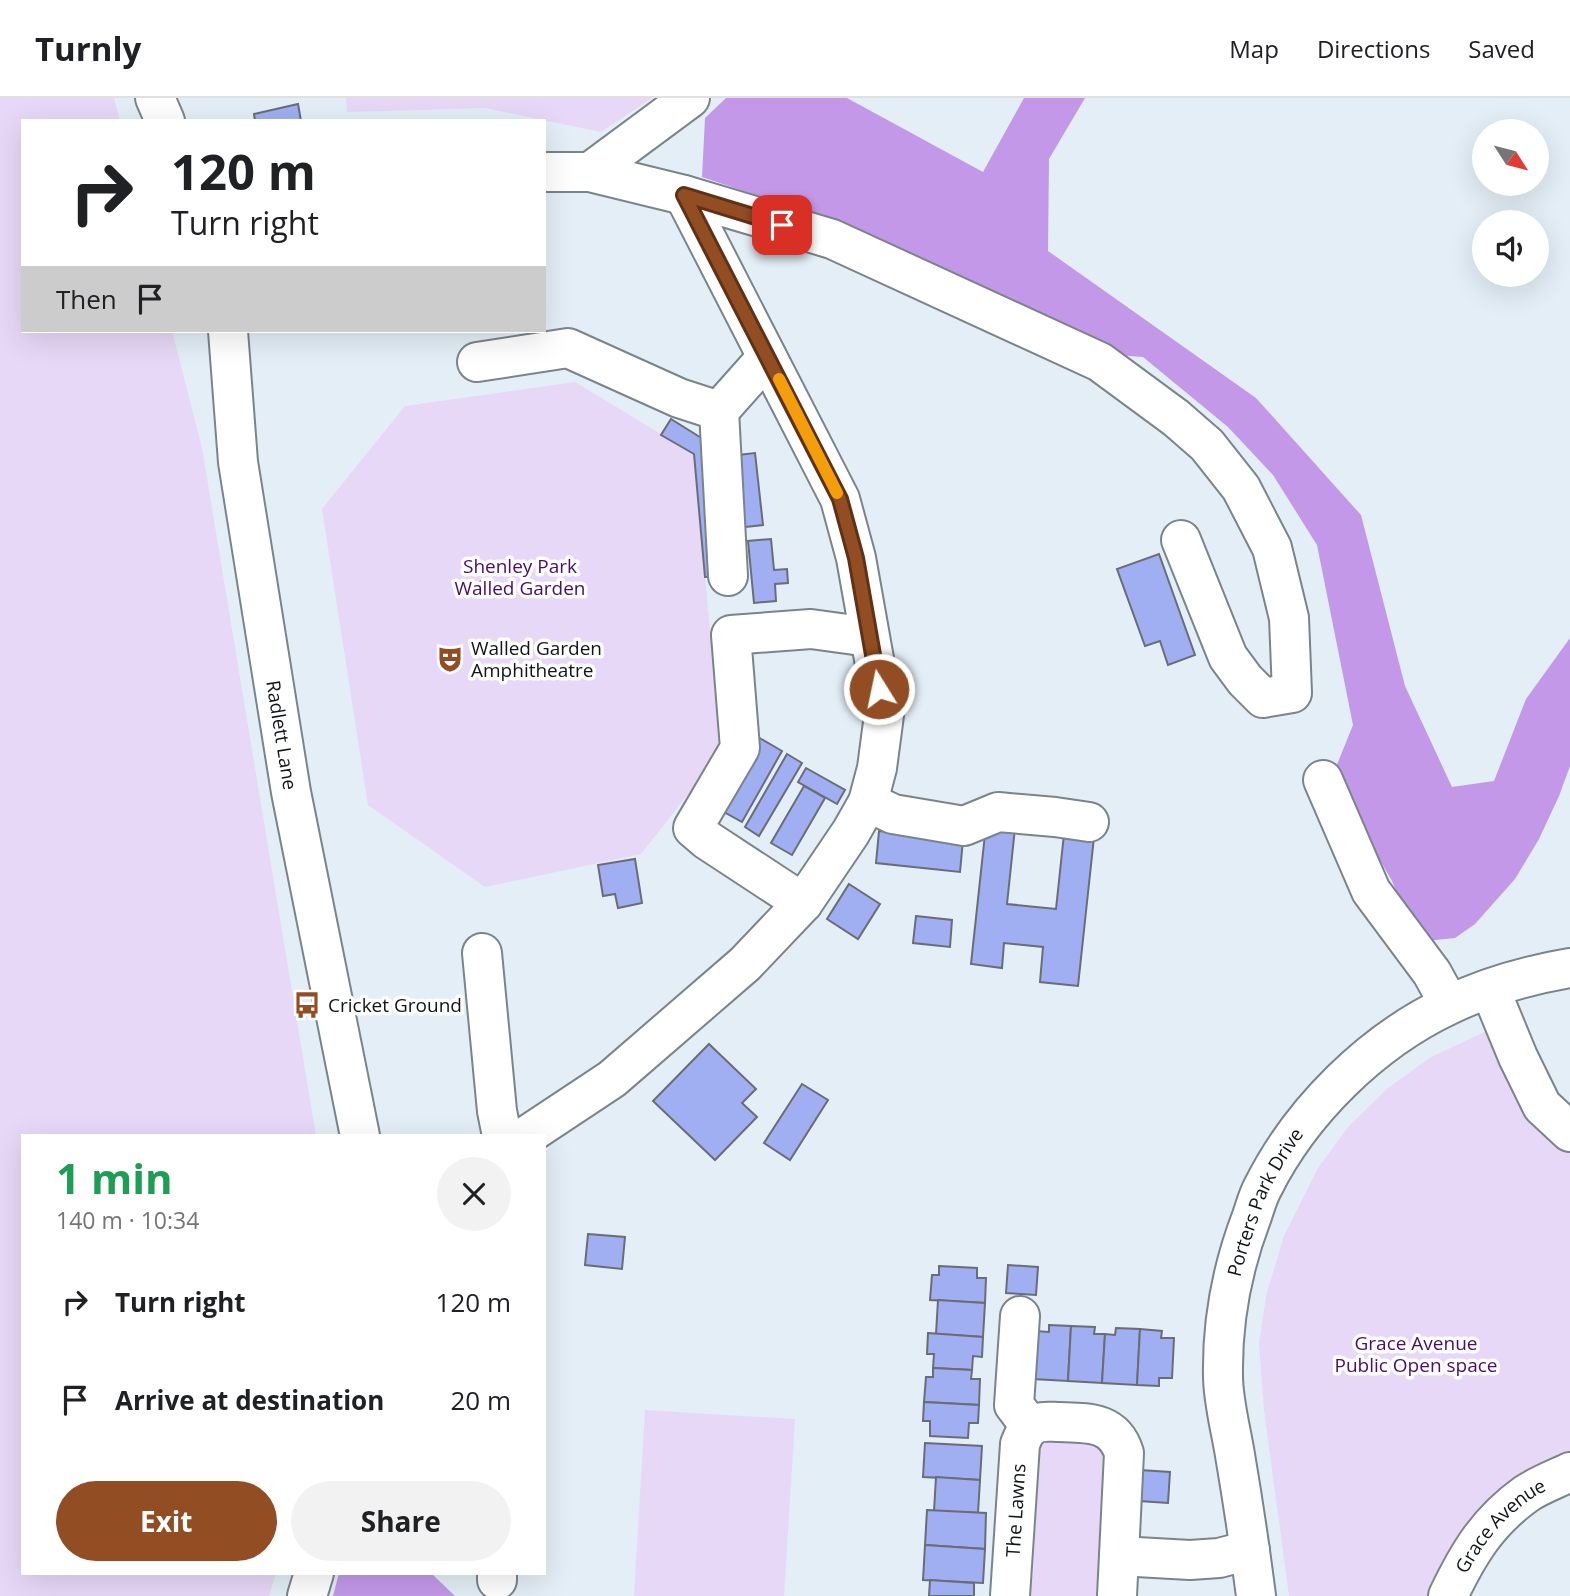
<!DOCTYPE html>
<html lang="en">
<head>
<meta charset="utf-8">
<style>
	body { margin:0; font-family:"Open Sans",sans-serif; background:#f2f2f2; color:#202124; height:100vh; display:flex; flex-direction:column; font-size:26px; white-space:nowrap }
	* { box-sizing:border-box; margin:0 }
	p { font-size:23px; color:#757577 }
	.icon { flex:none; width:38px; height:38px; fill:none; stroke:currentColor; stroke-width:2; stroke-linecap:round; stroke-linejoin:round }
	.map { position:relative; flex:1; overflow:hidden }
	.drawer { position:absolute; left:21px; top:1036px; width:525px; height:441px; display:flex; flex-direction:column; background:#fff; border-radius:0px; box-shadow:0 7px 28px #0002 }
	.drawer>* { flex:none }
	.guide { position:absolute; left:21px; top:21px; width:525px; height:214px; border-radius:0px; box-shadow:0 7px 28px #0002; background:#fff; color:#202124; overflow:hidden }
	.needle { width:46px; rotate:126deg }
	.controls { position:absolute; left:1472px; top:21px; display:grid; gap:14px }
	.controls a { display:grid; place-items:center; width:77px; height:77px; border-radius:50%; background:#fff; box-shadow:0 7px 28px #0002; font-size:35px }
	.pin { position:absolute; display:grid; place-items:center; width:60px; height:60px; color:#fff; margin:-30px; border-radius:14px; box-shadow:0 4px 10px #0006 }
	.me { position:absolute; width:77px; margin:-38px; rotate:350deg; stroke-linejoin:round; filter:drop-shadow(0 0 5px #0008) }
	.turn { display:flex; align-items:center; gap:24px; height:147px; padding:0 35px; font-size:32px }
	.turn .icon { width:91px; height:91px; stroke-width:2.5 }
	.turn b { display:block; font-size:49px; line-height:60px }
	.then { display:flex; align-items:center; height:66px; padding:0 35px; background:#0003; gap:14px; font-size:26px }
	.round { display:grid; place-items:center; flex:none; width:74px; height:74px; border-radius:37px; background:#f2f2f2 }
	.summary { display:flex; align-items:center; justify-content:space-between; height:119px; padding:0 35px }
	h1 { font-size:42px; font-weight:700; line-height:52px; color:#1e9e55 }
	.primary-button { display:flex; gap:14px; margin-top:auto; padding:14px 35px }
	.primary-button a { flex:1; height:80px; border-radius:42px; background:#924d22; color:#fff; font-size:28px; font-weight:700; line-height:80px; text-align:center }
	.primary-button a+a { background:#f2f2f2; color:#202124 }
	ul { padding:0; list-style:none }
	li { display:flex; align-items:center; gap:21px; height:98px; padding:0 35px }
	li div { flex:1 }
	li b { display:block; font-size:26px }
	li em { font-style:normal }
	header { display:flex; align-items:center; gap:42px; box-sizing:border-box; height:98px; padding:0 35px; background:#fff; border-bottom:2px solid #e0e0e0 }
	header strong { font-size:33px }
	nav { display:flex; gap:38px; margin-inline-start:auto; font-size:24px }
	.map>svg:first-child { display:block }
</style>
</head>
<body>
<header>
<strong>Turnly</strong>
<nav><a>Map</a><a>Directions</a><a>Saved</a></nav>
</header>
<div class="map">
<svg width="1570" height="1498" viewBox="0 0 1570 1498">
	<rect width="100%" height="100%" fill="#e3eef6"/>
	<g fill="#e7d8f7">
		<path d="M0 0H114L120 23H23V233H172L202 350 316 1038H23V1475H276L269 1498H0Z"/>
		<path d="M346 0H652L601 34 485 10 347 14Z"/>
		<path d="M575 284 694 356 721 654 641 756 485 789 368 707 322 411 405 308Z"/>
		<path d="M1487 933 1564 1049 1570 1053V1363L1437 1498H1289L1264 1312 1259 1246 1266 1198 1284 1138 1318 1070 1349 1028 1388 990 1431 959Z"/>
		<path d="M645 1312 795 1321 784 1498H634Z"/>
		<path d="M1055 1337H1080L1098 1350 1105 1358 1108 1498H1021V1490L1033 1477 1037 1397 1027 1384C1033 1361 1035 1350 1055 1337Z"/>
	</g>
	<g fill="#c398e9">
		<path d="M726 0H847L983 74 1024 0H1085L1049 61 1048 153 1256 300 1361 417 1405 588 1452 689 1494 683 1526 601 1570 540V668L1559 698 1539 741 1515 781 1475 826 1455 840 1426 843 1409 825 1392 783 1332 679 1353 627 1317 447 1273 377 1228 329 1143 259 1101 256 829 122 702 79 705 20Z"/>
		<path d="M339 1475H431L455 1498H333Z"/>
	</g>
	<g fill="#a0aff2" stroke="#6a6c76" stroke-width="2">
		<path d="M298 6 301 23H255L254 16Z"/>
		<path d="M671 321 711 346 722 478 705 479 694 356 661 337Z"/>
		<path d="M755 355 763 427 737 430 729 358Z"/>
		<path d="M771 441 774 472 787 471 788 485 775 486 776 503 754 505 748 443Z"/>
		<path d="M1159 456 1195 557 1168 567 1160 543 1145 548 1117 471Z"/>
		<circle cx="486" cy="488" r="7"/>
		<path d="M756 638 782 653 742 724 715 709Z"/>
		<path d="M787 656 802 665 759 738 745 729Z"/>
		<path d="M806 670 845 692 837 706 798 684Z"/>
		<path d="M804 688 825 700 792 757 771 745Z"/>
		<path d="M986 727 1015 730 1007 806 1056 811 1064 736 1094 739 1078 888 1040 884 1043 849 1004 845 1002 870 971 866Z"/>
		<path d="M879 733 963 742 960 774 876 765Z"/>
		<path d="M635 761 642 805 618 810 615 796 603 798 598 767Z"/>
		<path d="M849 786 880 806 858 841 827 821Z"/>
		<path d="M916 818 952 822 950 849 913 845Z"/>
		<path d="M709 946 756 991 742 1005 757 1019 715 1062 653 1003Z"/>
		<path d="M802 986 828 1002 790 1062 764 1045Z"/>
		<path d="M588 1136 625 1139 622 1171 585 1167Z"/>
		<path d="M1008 1167 1038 1169 1036 1197 1006 1195Z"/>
		<path d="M939 1168 977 1170V1180H986L985 1205 930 1202 932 1177H939Z"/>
		<path d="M938 1202 985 1205 983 1239 936 1236Z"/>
		<path d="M1049 1227 1071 1228 1068 1283 1033 1281 1036 1233 1049 1234Z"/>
		<path d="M1071 1228 1095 1229 1094 1236H1105L1102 1285 1068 1283Z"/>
		<path d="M1116 1230 1140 1231 1137 1287 1102 1285 1105 1236 1115 1237Z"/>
		<path d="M1140 1231 1162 1233 1161 1240H1174L1172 1280H1159V1288L1137 1287Z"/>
		<path d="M928 1235 983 1239 982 1259 973 1258 972 1272 933 1270 934 1256H927Z"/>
		<path d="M933 1270 972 1272 971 1281H980L979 1307 924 1304 926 1279H933Z"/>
		<path d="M924 1304 979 1307 978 1325H969L968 1340 930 1338V1323H923Z"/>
		<path d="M925 1345 982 1348 980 1382 923 1379Z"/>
		<path d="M1140 1372 1170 1374 1168 1405 1139 1403Z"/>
		<path d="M936 1379 980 1382 978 1415 934 1413Z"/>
		<path d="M927 1412 986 1415 985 1451 925 1447Z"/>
		<path d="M925 1447 985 1451 983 1485 923 1482Z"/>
		<path d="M930 1482 974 1485V1498H929Z"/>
	</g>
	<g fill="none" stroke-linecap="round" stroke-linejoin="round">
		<defs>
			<g id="minor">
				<path d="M155 0 165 23"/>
				<path d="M544 74H590L684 97 832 141 1100 264 1176 320 1207 347 1241 390 1272 450 1289 520 1292 595 1263 600 1245 582 1228 559 1181 442"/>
				<path d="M590 74 690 0"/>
				<path id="s1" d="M228 233 238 364 291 694 360 1038"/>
				<path d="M477 264 568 250 679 300 719 313 767 259"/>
				<path d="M719 313 728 478"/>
				<path d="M1323 682 1371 793 1432 875 1449 906"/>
				<path d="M868 704 893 716 964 728 998 714 1055 719 1089 724"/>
				<path d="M803 805 707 742 693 730 740 650 731 537 811 531 869 539"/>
				<path d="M482 855 497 1013 502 1038"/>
				<path d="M1490 891 1518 959 1542 1008 1570 1034"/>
				<path d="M526 1038 612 981 745 866 803 805 851 734 868 704 877 670 884 617 856 460 840 401 684 97"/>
				<path d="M1020 1218 1014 1307 1030 1328"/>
				<path d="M1119 1458 1190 1462 1219 1460 1250 1452"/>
				<path d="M497 1482V1475"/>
				<path d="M307 1498 314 1475"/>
				<path id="s2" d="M1010 1498 1020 1346C1023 1339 1025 1332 1032 1328 1040 1322 1050 1324 1059 1324 1088 1325 1114 1323 1124 1355L1117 1498"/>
				<path id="s3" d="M1256 1498C1250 1451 1243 1404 1235 1357 1231 1332 1223 1303 1223 1278 1222 1223 1232 1170 1252 1118 1255 1109 1258 1098 1263 1089 1301 1013 1372 943 1449 907 1486 889 1529 877 1570 870"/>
				<path id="s4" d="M1448 1498C1468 1456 1487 1424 1526 1396 1539 1387 1556 1381 1570 1374"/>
			</g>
		</defs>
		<use href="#minor" stroke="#7a848b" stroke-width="42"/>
		<use href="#minor" stroke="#fff" stroke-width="38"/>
	</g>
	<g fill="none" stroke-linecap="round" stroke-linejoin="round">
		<defs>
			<path id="route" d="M782 127 684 97 840 401 856 460 879 591"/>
		</defs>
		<use href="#route" stroke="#5f3216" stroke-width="18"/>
		<use href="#route" stroke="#924d22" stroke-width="12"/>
		<path stroke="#f59e0b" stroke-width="12" d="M779 281 837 395"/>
	</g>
	<defs>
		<symbol id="theatre-bare" viewBox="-9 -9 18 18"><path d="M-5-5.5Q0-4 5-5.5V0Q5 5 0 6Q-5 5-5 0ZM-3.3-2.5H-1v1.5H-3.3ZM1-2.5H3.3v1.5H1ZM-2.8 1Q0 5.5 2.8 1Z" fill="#924d22" stroke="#fff" stroke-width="2.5" paint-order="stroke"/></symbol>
		<symbol id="bus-bare" viewBox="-9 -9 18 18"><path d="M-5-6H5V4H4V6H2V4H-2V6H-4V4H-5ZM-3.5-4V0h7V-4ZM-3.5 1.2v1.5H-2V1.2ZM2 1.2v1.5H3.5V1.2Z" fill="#924d22" stroke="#fff" stroke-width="2.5" paint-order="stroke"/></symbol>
	</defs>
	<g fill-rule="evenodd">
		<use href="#theatre-bare" x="431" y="542" width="38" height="38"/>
		<use href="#bus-bare" x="288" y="888" width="38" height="38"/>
	</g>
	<g text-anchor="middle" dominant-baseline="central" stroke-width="7" stroke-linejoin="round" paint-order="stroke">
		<g font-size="19" fill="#4a0c6d" stroke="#fff">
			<text x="520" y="468">Shenley Park<tspan x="520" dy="22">Walled Garden</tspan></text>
			<text x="1416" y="1245">Grace Avenue<tspan x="1416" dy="22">Public Open space</tspan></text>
		</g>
		<g font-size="19" fill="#111517" stroke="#fff" text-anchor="start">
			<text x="471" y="550">Walled Garden<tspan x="471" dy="22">Amphitheatre</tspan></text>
			<text x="328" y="907">Cricket Ground</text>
		</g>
		<g font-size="19" fill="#111517" stroke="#fff">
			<text stroke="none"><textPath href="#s1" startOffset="408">Radlett Lane</textPath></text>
			<text stroke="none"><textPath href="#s3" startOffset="404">Porters Park Drive</textPath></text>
			<text stroke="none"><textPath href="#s2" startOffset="86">The Lawns</textPath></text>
			<text stroke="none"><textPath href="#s4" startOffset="89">Grace Avenue</textPath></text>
		</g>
	</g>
</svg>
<div class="controls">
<a><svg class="needle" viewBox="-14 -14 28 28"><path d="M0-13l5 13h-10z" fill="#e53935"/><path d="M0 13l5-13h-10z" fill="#757577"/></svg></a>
<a><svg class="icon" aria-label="sound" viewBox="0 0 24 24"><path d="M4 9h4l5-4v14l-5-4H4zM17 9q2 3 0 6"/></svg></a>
</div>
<div class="pin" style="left:782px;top:127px;background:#d93025"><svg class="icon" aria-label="arrive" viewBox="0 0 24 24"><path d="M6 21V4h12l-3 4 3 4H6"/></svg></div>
<svg class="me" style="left:879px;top:591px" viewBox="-20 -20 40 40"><circle r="17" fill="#924d22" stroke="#fff" stroke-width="3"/><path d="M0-11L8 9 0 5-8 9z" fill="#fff"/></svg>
<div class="guide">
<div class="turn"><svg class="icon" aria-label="right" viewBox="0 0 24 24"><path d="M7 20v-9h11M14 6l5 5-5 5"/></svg><div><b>120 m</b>Turn right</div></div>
<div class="then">Then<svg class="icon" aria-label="arrive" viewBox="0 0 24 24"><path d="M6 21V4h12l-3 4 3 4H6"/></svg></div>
</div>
<section class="drawer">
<div class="summary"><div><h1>1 min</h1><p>140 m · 10:34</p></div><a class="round"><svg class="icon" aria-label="close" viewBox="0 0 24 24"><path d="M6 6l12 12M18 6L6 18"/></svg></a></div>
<ul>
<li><svg class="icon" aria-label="right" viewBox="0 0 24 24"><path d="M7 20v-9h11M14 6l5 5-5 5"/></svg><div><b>Turn right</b></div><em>120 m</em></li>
<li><svg class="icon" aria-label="arrive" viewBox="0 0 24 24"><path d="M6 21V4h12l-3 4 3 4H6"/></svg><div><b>Arrive at destination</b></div><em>20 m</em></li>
</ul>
<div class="primary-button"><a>Exit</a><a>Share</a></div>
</section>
</div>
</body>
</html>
